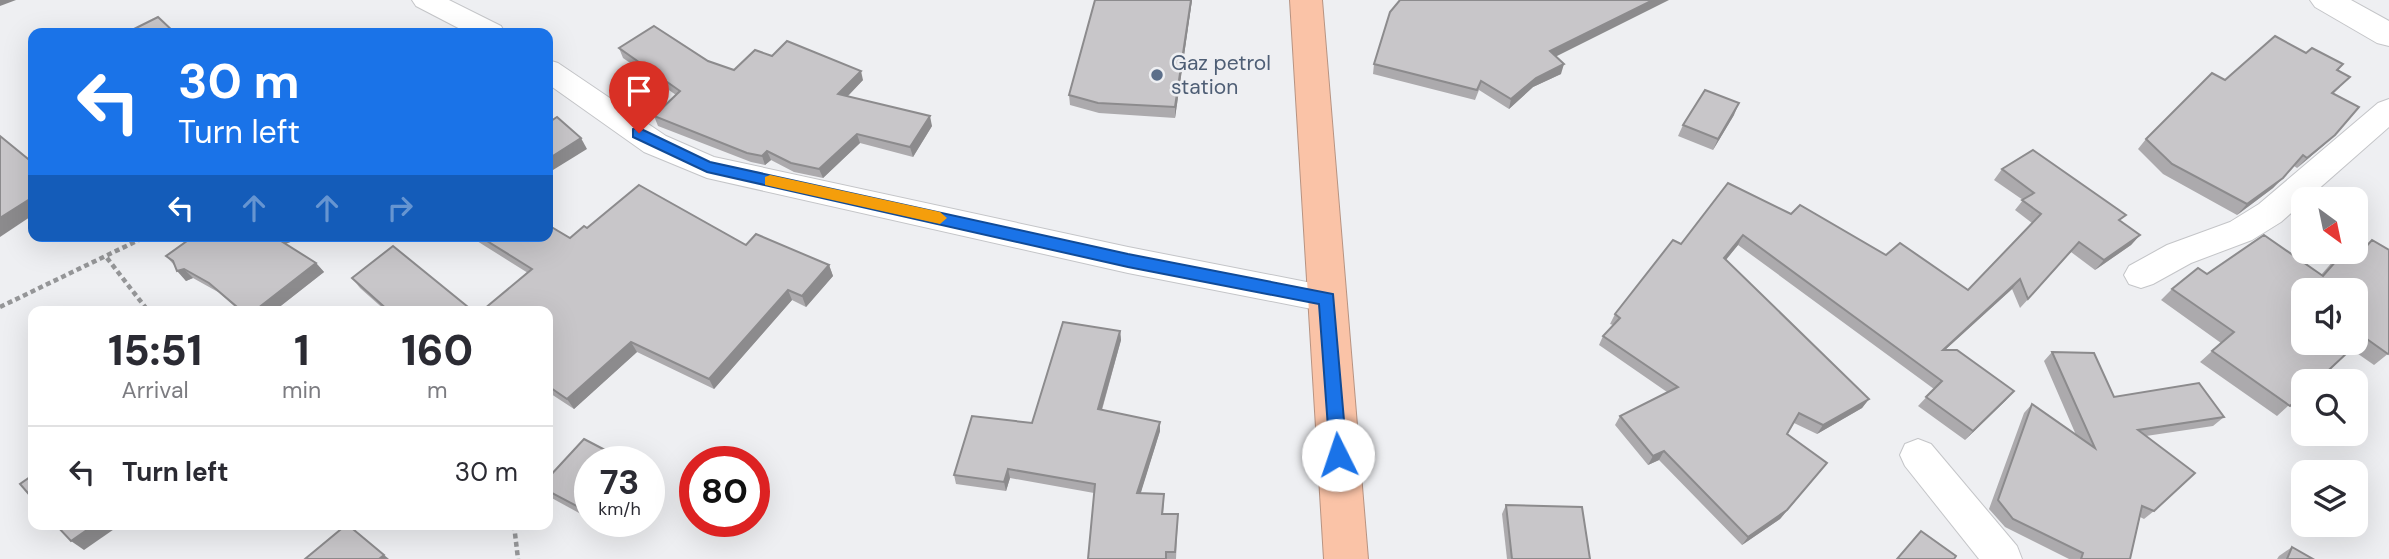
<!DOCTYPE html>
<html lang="en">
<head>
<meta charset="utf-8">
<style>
	body { margin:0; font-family:"DM Sans",sans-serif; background:#f2f2f3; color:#2b2b33; height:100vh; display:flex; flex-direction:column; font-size:26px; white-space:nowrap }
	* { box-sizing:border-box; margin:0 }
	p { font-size:23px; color:#7c7c81 }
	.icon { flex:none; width:38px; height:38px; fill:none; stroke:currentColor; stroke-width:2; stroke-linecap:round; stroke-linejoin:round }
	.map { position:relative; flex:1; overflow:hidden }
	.drawer { position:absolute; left:28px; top:306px; width:525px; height:224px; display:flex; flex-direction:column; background:#fff; border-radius:14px; box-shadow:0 7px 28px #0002 }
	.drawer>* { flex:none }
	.hud { position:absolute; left:28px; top:28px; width:525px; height:214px; border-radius:14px; box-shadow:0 7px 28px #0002; background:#1a73e8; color:#fff; overflow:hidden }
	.needle { width:46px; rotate:147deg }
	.fabs { position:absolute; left:2291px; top:187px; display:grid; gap:14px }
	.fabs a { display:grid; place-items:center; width:77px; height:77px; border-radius:14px; background:#fff; box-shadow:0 7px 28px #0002; font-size:35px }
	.speed { position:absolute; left:574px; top:446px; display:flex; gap:14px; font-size:35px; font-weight:700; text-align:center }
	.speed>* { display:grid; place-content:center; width:91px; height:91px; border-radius:50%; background:#fff; box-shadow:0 7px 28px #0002; line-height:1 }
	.speed small { font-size:18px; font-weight:400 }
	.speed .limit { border:10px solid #d22; background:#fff; color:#111 }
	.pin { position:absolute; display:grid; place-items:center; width:60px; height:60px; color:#fff; margin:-72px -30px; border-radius:50% 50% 50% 0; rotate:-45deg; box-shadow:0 0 7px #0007 }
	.pin .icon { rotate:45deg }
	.me { position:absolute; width:77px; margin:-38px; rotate:356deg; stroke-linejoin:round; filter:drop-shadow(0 0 5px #0008) }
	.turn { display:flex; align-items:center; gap:24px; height:147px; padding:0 35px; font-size:32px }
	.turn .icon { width:91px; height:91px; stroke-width:2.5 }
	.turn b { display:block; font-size:49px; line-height:60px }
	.lanes { display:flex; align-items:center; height:66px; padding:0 35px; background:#0003; justify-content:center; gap:35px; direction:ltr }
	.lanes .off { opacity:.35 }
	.eta { display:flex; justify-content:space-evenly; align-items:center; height:119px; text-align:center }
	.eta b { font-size:42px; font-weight:800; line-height:49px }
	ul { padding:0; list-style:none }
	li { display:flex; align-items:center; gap:21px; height:91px; padding:0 35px; border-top:2px solid #e1e1e2 }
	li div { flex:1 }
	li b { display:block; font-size:26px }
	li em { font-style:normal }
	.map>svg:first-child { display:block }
</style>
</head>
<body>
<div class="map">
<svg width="2389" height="559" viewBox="0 0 2389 559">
	<rect width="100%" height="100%" fill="#eeeff2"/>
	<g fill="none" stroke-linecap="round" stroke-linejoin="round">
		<defs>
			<g id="street">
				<path d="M412 0H449L501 26 505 33H468L416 6Z"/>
				<path d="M548 60 558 63 666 136 714 157 1128 247 1327 286 1339 290 1344 299 1339 308 1327 312 1128 273 707 178 644 152 548 84Z"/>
				<path d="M2389 99V127L2281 222 2252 240 2191 263 2153 284 2141 288 2129 284 2124 275 2129 266 2167 245 2230 222 2259 204 2378 103Z"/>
				<path d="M1918 439 1931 444 2017 546 2022 559H1979L1905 466 1900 455 1905 444Z"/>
			</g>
			<path id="secondary" d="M2310 0H2351L2389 21V46L2377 43 2315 7Z"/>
			<path id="highway" d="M1290 0H1322L1368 559H1324Z"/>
		</defs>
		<use href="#street" stroke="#c4c5c8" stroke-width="2"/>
		<use href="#secondary" stroke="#c4c5c8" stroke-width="2"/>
		<use href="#highway" stroke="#b79382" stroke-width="2"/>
		<g stroke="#959698" stroke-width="4.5" stroke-dasharray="5 3.5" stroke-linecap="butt">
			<path d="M107 258 149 312"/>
			<path d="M0 307 147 236"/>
			<path d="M514 525 518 559"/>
		</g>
		<use href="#street" fill="#fff" fill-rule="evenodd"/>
		<use href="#secondary" fill="#fff" fill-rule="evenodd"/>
		<use href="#highway" fill="#fac3a7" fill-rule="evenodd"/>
	</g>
	<g fill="#acaaad">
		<path d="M1192 0 1175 118 1099 113 1070 105 1069 95Z"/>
		<path d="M619 48 708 61 734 70 772 56 863 80 848 96 932 126 913 157 860 143 823 178 794 172 771 160 765 165 751 162 658 126 654 116 676 95 623 58Z"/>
		<path d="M1556 57 1561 74 1533 87 1509 109 1479 90 1475 100 1373 74 1374 64Z"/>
		<path d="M2338 71 2340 87 2333 94 2324 145 2297 168 2294 166 2273 188 2237 215 2163 174 2138 149 2146 139 2225 80Z"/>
		<path d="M1734 115 1713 150 1678 136 1683 125Z"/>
		<path d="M2002 169 2121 221 2140 235 2131 245 2095 270 2071 252 2020 308 2012 289 1945 350 2006 400 1965 440 1918 406 1934 389 1738 245 1726 260 1869 399 1862 408 1817 434 1794 423 1787 434 1827 463 1780 519 1742 545 1659 460 1648 465 1615 425 1620 416 1667 392 1599 345 1603 336 1613 325 1610 324 1615 314 1681 244 1791 214 1968 290 2032 223 2015 210 2023 200 1994 180Z"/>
		<path d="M587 228 746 245 829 265 833 276 806 307 792 300 714 389 637 352 574 409 548 392V312H485L484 309 528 273 469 236H548L570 238Z"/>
		<path d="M209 236H306L285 244 316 263 324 272 273 312H241L218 292 193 278 186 281 174 265 166 256Z"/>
		<path d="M2372 240 2389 353 2374 365 2351 349 2277 416 2200 362 2221 343 2161 300 2172 289 2207 274 2321 275 2341 252H2356L2362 248Z"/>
		<path d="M352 278 468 307 471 312H387L360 288Z"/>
		<path d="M1120 331 1121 340 1102 410 1160 431 1140 494 1164 503 1163 514H1178L1176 559H1088L1094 493 1010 478 1006 491 956 484 954 475 1032 423Z"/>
		<path d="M2052 352 2114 397 2224 417 2213 426 2146 436 2154 511 2144 519 2140 517 2130 559H2069L2005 527 1989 509 2024 413 2032 404 2076 435 2044 361Z"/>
		<path d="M590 462V519L548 496V478Z"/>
		<path d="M1506 505 1590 559H1507L1502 514Z"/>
		<path d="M2292 547 2313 559H2277L2279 556Z"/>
	</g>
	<g fill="#8c8b8d">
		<path d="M0 0H16L0 6Z"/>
		<path d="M1191 0H1192L1175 118V107Z"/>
		<path d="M1653 0H1669L1547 61 1550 51Z"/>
		<path d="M1564 64 1561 74 1533 87 1509 109 1511 99 1536 78Z"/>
		<path d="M861 71 863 80 841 103 838 94Z"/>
		<path d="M1739 103 1734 115 1713 150 1718 139Z"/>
		<path d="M930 116 932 126 913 157 910 147Z"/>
		<path d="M857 134 860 143 823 178 819 169Z"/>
		<path d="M2335 135 2324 145 2297 168 2307 158Z"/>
		<path d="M581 138 587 149 553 170 548 161V159Z"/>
		<path d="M767 151 771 160 765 165 762 156Z"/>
		<path d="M2283 178 2273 188 2237 215 2247 204Z"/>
		<path d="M33 197V215L0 237V218Z"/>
		<path d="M1743 235 1738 245 1719 268 1724 258Z"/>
		<path d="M2140 235 2131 245 2095 270 2104 260Z"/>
		<path d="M272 236H306L280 246Z"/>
		<path d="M316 263 324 272 273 312H253Z"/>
		<path d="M829 265 833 276 806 307 802 296Z"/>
		<path d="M184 269 193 278 186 281 177 271Z"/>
		<path d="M2020 279 2012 289 1935 359 1943 350Z"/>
		<path d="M788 290 792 300 714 389 709 379Z"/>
		<path d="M468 307 471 312H462Z"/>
		<path d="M1120 331 1121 340 1099 419 1098 409Z"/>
		<path d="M631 342 637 352 574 409 567 399Z"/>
		<path d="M2014 391 2006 400 1965 440 1973 431Z"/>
		<path d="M1869 399 1862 408 1817 434 1823 425Z"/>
		<path d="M1160 422V431L1138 502 1137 493Z"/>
		<path d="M1664 451 1659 460 1648 465 1653 456Z"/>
		<path d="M1827 463 1780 519 1742 545 1748 537Z"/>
		<path d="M1008 469 1010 478 1006 491 1004 482Z"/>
		<path d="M601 522H609L605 527Z"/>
		<path d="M94 525H120L84 550 71 541Z"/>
		<path d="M384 555 389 559H379Z"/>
	</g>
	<g fill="#c8c6c9" stroke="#8c8b8d" stroke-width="2" fill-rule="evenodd">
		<path d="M1095 0H1191L1175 107 1098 103 1069 95Z"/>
		<path d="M1400 0H1653L1550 51 1564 64 1536 78 1511 99 1481 81 1477 90 1374 64 1390 12Z"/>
		<path d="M158 17 175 33H126Z"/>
		<path d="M654 26 708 61 734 70 755 50 772 56 787 41 861 71 838 94 930 116 910 147 857 134 819 169 791 163 767 151 762 156 747 153 654 116 680 91 619 48Z"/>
		<path d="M2275 36 2306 53 2312 48 2343 64 2337 70 2350 77 2332 93 2359 107 2335 135 2307 158 2303 155 2283 178 2247 204 2172 164 2146 139 2212 73 2225 80Z"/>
		<path d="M1705 90 1739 103 1718 139 1683 125Z"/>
		<path d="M557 117 581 138 548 159V123Z"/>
		<path d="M0 136 33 163V197L0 218Z"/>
		<path d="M2033 150 2126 215 2119 220 2140 235 2104 260 2079 242 2028 299 2020 279 1943 350H1957L2014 391 1973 431 1926 397 1942 381 1743 235 1724 258 1869 399 1823 425 1799 413 1787 434 1827 463 1787 510 1748 537 1664 451 1653 456 1620 416 1678 387 1603 336 1620 318 1615 314 1673 240 1681 244 1728 183 1791 214 1800 205 1886 255 1900 243 1968 290 2041 214 2022 200 2034 193 2002 169Z"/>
		<path d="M639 185 746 245 756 234 829 265 802 296 788 290 709 379 631 342 567 399 548 386V312H487L484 309 532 269 479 236H548V225L570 238 584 226 587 228Z"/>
		<path d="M2264 235 2323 276 2344 252H2356V244L2364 249 2372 240 2389 250V353L2388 354 2364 337 2316 382H2303V394L2290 406 2212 351 2234 332 2172 289 2198 268 2207 274ZM2303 290H2356V343H2303Z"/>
		<path d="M194 236H273L316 263 253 312H243L209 283 184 269 177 271 173 261 166 256Z"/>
		<path d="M393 246 468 307 462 312H390L352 278Z"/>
		<path d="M1063 322 1120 331 1098 409 1160 422 1137 493 1164 494 1162 514H1178L1175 552H1166V559H1088L1095 484 1008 469 1004 482 954 475 972 416 1032 423Z"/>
		<path d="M2052 352 2094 353 2114 397 2199 383 2224 417 2138 430 2195 473 2154 511 2142 506 2130 559H2081L2083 553 2013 519 1998 500 2032 404 2095 448Z"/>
		<path d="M584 439 628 462H590V513L548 491V478Z"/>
		<path d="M33 475V499L20 484Z"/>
		<path d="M1506 505 1582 507 1590 559H1512Z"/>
		<path d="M56 525H94L71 541Z"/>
		<path d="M346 525H348L384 555 379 559H305Z"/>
		<path d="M1921 531 1956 556 1954 559H1897Z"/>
		<path d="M2292 547 2313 559H2287Z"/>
	</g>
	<path fill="#1a73e8" stroke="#114b97" stroke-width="2" d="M639 128 710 162 1128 254 1333 294 1347 455 1338 463 1330 455 1319 304 1128 267 707 172 633 137V129Z"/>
	<path fill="#f59e0b" d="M770 175 940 212 947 218 940 224 765 185V177Z"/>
	<circle fill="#5c6f8a" stroke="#eeeff2" stroke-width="2.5" cx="1157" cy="75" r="7"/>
	<g text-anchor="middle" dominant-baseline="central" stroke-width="5" stroke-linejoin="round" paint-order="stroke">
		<g font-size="21" fill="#4e5e75" stroke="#eeeff2" text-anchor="start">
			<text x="1171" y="63">Gaz petrol<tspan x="1171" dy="24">station</tspan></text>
		</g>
	</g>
</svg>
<div class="fabs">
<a><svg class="needle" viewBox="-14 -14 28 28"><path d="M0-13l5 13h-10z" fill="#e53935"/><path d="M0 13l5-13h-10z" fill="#7c7c81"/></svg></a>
<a><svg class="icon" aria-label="sound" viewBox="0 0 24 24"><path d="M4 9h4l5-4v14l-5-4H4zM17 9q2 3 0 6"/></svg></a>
<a><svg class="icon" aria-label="search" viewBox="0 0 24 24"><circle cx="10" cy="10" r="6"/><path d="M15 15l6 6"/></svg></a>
<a><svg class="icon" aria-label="layers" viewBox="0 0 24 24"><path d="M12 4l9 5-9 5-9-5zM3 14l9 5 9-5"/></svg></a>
</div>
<div class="speed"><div>73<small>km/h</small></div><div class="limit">80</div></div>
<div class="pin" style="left:639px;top:133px;background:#d93025"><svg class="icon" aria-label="arrive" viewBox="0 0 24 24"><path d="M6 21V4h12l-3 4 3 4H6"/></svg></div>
<svg class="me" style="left:1338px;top:455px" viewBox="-20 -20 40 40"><circle r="19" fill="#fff"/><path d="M0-13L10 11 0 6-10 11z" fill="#1a73e8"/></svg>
<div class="hud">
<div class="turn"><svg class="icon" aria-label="left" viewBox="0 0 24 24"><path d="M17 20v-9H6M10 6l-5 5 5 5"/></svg><div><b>30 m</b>Turn left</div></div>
<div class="lanes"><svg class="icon" aria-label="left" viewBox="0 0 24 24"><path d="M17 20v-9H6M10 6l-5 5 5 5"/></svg><svg class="icon off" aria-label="ahead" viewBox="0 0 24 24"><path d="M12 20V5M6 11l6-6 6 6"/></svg><svg class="icon off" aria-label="ahead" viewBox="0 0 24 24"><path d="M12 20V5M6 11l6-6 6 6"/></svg><svg class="icon off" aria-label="right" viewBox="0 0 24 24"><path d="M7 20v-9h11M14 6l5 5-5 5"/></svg></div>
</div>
<section class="drawer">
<div class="eta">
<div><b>15:51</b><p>Arrival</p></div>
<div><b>1</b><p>min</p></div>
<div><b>160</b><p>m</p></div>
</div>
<ul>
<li><svg class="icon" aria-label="left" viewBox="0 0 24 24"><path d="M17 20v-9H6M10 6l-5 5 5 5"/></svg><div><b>Turn left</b></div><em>30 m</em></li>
</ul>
</section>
</div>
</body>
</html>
